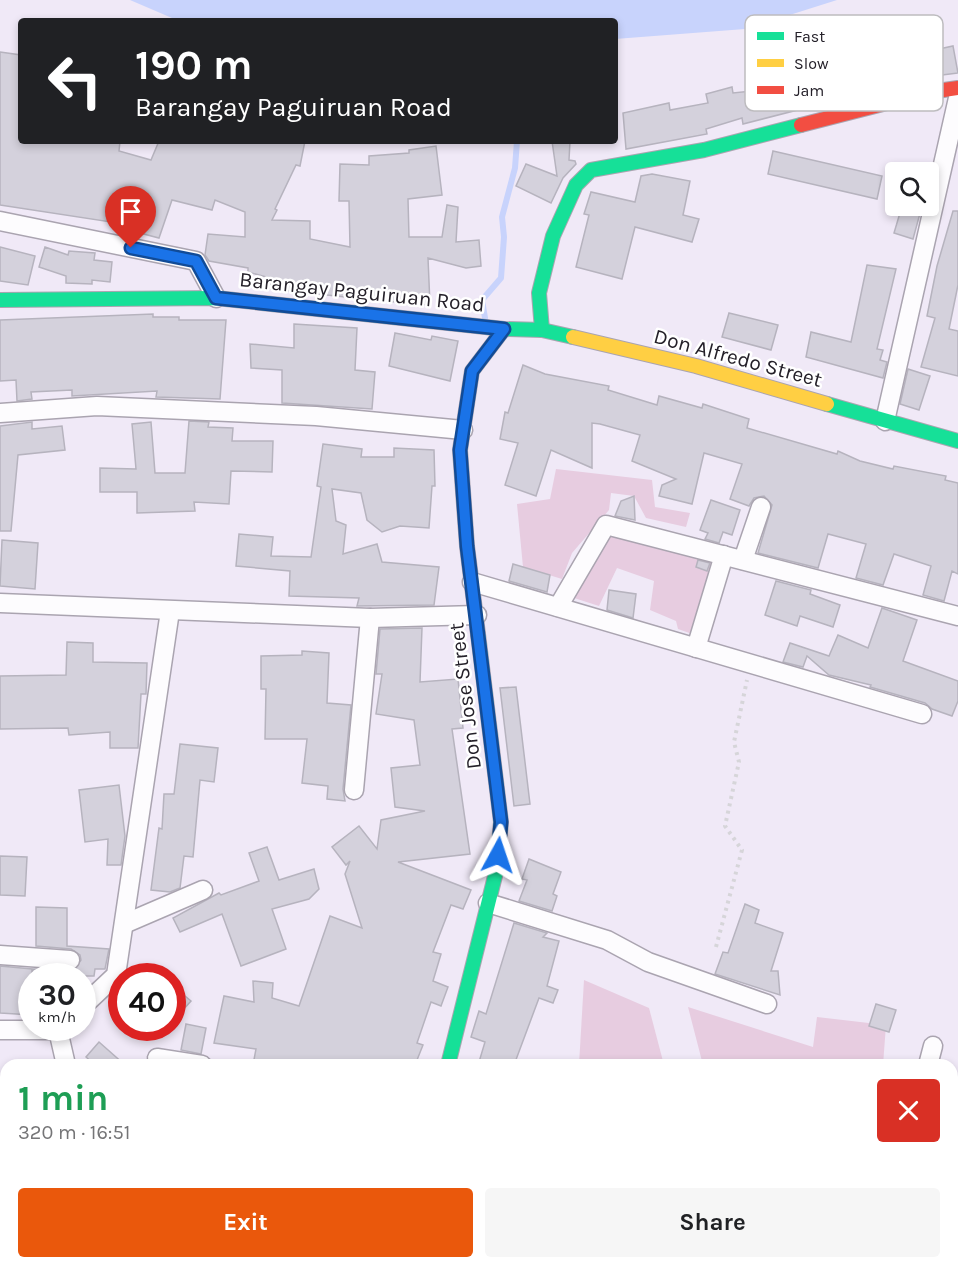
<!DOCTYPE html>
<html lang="en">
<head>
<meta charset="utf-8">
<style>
	body { margin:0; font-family:Karla,sans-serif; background:#f6f6f6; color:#202124; height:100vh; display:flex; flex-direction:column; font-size:22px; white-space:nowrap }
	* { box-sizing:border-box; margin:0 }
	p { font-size:20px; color:#757577 }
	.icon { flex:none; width:33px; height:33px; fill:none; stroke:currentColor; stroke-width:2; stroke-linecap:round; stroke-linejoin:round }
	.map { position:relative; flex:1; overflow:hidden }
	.side { position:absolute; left:0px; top:1059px; width:958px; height:210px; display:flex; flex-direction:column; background:#fff; border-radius:18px 18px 0 0; box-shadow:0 3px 9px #0003 }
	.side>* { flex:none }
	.banner { position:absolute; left:18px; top:18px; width:600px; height:126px; border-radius:6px; box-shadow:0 3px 9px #0003; background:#202124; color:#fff; overflow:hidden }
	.controls { position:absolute; left:885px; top:162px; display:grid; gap:12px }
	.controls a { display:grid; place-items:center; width:54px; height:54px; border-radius:6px; background:#fff; box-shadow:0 3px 9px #0003; font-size:30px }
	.speed { position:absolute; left:18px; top:963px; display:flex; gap:12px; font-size:30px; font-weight:700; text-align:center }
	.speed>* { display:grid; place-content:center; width:78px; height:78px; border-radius:50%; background:#fff; box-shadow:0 3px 9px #0003; line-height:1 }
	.speed small { font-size:15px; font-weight:400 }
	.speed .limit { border:9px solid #d22; background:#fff; color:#111 }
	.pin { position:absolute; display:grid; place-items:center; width:51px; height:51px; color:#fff; margin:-62px -26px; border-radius:50% 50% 50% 0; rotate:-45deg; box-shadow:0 0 6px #0007 }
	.pin .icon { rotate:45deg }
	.me { position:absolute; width:66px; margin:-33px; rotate:5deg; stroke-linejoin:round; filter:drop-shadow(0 0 4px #0008) }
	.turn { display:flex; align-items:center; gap:21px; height:126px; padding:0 18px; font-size:27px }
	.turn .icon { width:78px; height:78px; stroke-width:2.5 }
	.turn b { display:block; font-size:42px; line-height:51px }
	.round { display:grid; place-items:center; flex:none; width:63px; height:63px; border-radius:6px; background:#f6f6f6 }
	.head { display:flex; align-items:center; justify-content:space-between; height:102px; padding:0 18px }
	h1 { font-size:36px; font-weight:700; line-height:45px; color:#1e9e55 }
	.action { display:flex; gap:12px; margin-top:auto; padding:12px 18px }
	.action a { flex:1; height:69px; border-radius:6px; background:#ea580c; color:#fff; font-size:24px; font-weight:700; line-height:69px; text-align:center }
	.action a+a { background:#f6f6f6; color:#202124 }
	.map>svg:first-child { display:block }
</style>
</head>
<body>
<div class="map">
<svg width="958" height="1269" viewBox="0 0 958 1269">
	<rect width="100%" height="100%" fill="#f0e9f7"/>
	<g fill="#e7cce0">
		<path d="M556 469 652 480 655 507 690 513 686 527 646 518 634 496 611 493 609 510 572 553 562 579 523 567 517 504 550 499Z"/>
		<path d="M612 531 714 562 695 635 678 629 676 621 650 610 654 581 617 568 599 606 571 597Z"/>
		<path d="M584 980 649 1008 664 1065H579Z"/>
		<path d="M688 1007 813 1047 817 1017 886 1025 883 1065H703Z"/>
	</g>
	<path fill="#c8d3fc" d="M130 0H837L745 29 615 39V21H207L172 18Z"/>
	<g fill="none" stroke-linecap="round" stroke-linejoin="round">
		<path stroke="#c8d3fc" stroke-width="6" d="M485 318 482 300 501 278 504 237 502 217 515 168 517 141"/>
	</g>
	<g fill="#d4d1dc" stroke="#b6b3be" stroke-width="1.5">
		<path d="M953 46 958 73 926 77 743 124 742 118 706 129 707 134 626 149 623 113 669 103 670 110 708 103 706 94 732 87 733 93 771 89 770 84 799 78 800 82 884 68 883 62 926 57 925 52Z"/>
		<path d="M0 52 21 55V141H120L119 151 151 160 159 141H305L300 166 296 165 275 209 277 210 272 220 310 221V239L350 247 349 201H339L340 164 369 165V156L409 153V150L436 146 442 195 408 199 409 237H442L447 205 458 207 456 242 479 240 481 266 466 268 428 258 430 305 408 304V300L392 302 271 289 270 278 248 272V268L209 261 205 255 208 234 245 237V212L215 200 212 210 172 200 159 238 117 227 118 223 0 205Z"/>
		<path d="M552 141H570L569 160 575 161 576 164 563 178 551 203 516 186 526 164 557 176Z"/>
		<path d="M773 151 882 176 877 199 768 174Z"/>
		<path d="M652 174 690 181 683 215 699 219 692 242 635 227 622 279 576 267 589 215 584 214 591 192 635 202 641 176Z"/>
		<path d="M902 206H922L913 239 894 233Z"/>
		<path d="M953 211H958V285L949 329 958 331V376L921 367 935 318 927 316 937 266Z"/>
		<path d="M0 247 35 256 28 285 0 281Z"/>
		<path d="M45 247 68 255 69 251 95 253 94 260 112 262 110 282 92 280V284L66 283V276L39 267Z"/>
		<path d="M867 265 896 269 877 349 883 350 880 360 887 362 883 378 806 357 811 332 851 342Z"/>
		<path d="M729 313 778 325 771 350 722 337Z"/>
		<path d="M153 314V317H179V320H226L220 399 156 397 157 391 72 396V390L31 392 32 399 17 401 16 380 0 381V320Z"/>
		<path d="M294 324 357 328 355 370 375 372 372 409 282 403V370L251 368 250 344 294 348Z"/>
		<path d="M395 333 431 340 432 336 458 341 450 381 389 366Z"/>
		<path d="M523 365 545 374 609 386 608 390 657 405 659 396 702 408 703 404 749 419 747 428 837 454 838 451 860 461 893 469 894 466 946 476 945 480 958 483V574L952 571 944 601 923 595 931 566 894 554 883 585 856 578 866 544 828 534 818 568 758 553 772 505 764 496 754 498 749 506 730 499 742 464 704 453 692 504 659 496 662 485 676 479 632 461 640 435 600 424 592 423V468L551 450 536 496 505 485 518 443 500 439 505 412 508 413Z"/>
		<path d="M908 369 930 376 919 410 900 404Z"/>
		<path d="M189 421 209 422 208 427 233 428 232 441H273L272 472 231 471 229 504 194 502 195 511 137 513V492H100V468L136 469 132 424 151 422 155 473H185Z"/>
		<path d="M32 422V429L62 426 65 450 18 455 11 531H0V426Z"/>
		<path d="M323 444 362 449 361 457H394V448L434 450 435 486H432L429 528 400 526 382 532 367 520 361 493 332 489 336 521 346 525 343 554 377 544 382 562 439 567 434 605 357 606 359 598 289 596 290 571 236 566 239 534 273 537 271 556 311 557 321 487 317 486Z"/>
		<path d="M634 496 635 520 615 516 621 501Z"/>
		<path d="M711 500 740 510 732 535 723 532 719 543 705 539 708 533 700 530Z"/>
		<path d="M2 540 38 543 35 589 0 586Z"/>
		<path d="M698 560 710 563 707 571 696 567Z"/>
		<path d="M513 564 550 575 547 592 509 581Z"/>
		<path d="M776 581 811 590 810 594 840 605 833 627 800 616 797 626 765 615Z"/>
		<path d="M609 590 636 594 633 618 607 610Z"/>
		<path d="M882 608 917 620 903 661 958 681V701L952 716 932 709 925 703 870 687 871 685 829 675 807 656 803 667 783 662 790 643 829 656 838 635 868 648Z"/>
		<path d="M422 628 420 682 458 679 463 728 452 729 470 854 398 862 471 890 463 909 451 905 433 952 441 954 433 981 448 987 441 1006 431 1002 417 1043 423 1045 415 1065H253L256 1049 214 1043 224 996 254 1002 253 981 273 983 272 998 299 1006 330 916 362 928 345 874 350 861 346 865 332 847 359 826 377 849 381 820 425 811 395 807 391 768 420 765 414 720 376 714 382 674H376L380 629Z"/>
		<path d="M67 642 93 643V662L147 663 146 694H141L138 748H110V732L69 735 68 728 0 729V676L66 675Z"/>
		<path d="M302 651 329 653 327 703 351 705 343 789 345 801 327 799 328 786 302 783 307 739H265L266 689H261V656L302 655Z"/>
		<path d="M516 687 530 804 514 806 500 688Z"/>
		<path d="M180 744 218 748 214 782 200 780 193 857 184 856 180 888 170 892 151 890 159 828 162 829 164 794H174Z"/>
		<path d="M119 785 125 836 121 865H107L108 839 85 842 79 790Z"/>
		<path d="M267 847 279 880 314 869 319 889 309 899 272 909 286 949 241 966 222 914 180 932 173 918 219 893 221 895 259 881 249 853Z"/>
		<path d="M0 856 27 857 25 896 0 895Z"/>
		<path d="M529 859 561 872 553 894 557 896 552 911 519 901 527 880 522 879Z"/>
		<path d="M745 904 759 910 755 923 783 933 771 971H778L780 995 715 974 723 952 728 953Z"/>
		<path d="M36 907 67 908V946L109 949 105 969H95L94 976H32L33 969 74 970 81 960 80 955 71 949 36 946Z"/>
		<path d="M514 923 547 933 543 937 559 941 547 986 558 990 553 1003 539 998 514 1065H488L479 1062 485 1042 471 1037 479 1011 486 1014Z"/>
		<path d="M0 966 32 969V1015L0 1013Z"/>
		<path d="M172 985 191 1001 172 1022Z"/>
		<path d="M876 1004 896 1010 889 1032 869 1026Z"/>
		<path d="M186 1024 206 1028 201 1054 181 1050Z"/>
		<path d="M99 1042 125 1065H95L86 1057Z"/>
	</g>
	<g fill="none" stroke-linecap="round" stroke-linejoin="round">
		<defs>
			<g id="street">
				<path d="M0 221 196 261 216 298"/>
				<path d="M0 413 97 406 316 416 463 430"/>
				<path d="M885 421 958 98"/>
				<path d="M743 560 761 507"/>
				<path d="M472 582 922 714"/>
				<path d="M0 603 370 618 477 615"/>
				<path d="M558 607 606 525 958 616"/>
				<path d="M696 648 724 555"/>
				<path d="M354 790 370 618"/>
				<path d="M488 903 607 940 648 962 767 1004"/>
				<path d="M124 924 203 890"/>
				<path d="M0 955 70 960"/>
				<path d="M82 1007 116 975 170 611"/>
				<path d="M0 1030H58L61 1028"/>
				<path d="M58 1030 66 1065"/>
				<path d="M157 1058 202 1065"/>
				<path d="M928 1065 933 1046"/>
				<path d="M0 1219 6 1218"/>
				<path d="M499 1269 501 1263"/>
				<path d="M873 1269 875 1263"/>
			</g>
			<g id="fast">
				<path d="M0 300 216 298 504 329 542 330 573 337"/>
				<path d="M542 330 539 293 553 236 576 185 591 170 704 150 801 125"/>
				<path d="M827 404 958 441"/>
				<path d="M448 1065 496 872 501 822 478 634"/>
			</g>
			<g id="slow">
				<path d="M573 337 696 366 827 404"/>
				<path d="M478 634 467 546 460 450 472 371 504 329"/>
				<path d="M367 1269 369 1263"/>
			</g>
			<path id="jam" d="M801 125 930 92 958 88"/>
		</defs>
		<use href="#street" stroke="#aaa4b0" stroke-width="21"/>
		<use href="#fast" stroke="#aaa4b0" stroke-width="16"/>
		<use href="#slow" stroke="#aaa4b0" stroke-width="16"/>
		<use href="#jam" stroke="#aaa4b0" stroke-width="16"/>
		<path stroke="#d6d5d9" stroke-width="4" stroke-dasharray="3 4.5" stroke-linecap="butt" d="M716 947 742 850 725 826 739 762 734 742 747 680"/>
		<use href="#street" stroke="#fdfcfe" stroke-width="18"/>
		<use href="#fast" stroke="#16e098" stroke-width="14"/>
		<use href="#slow" stroke="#ffcf43" stroke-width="14"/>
		<use href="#jam" stroke="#f24e42" stroke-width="14"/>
	</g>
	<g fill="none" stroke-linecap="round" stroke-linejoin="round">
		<defs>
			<path id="route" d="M131 248 196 261 216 298 504 329 472 371 460 450 467 546 501 822 498 855"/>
		</defs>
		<use href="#route" stroke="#114b97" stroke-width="15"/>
		<use href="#route" stroke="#1a73e8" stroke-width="10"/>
	</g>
	<g text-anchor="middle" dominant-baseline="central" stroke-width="5" stroke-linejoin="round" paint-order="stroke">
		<g font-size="21" fill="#242029" stroke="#fff">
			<text transform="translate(362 292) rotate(6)">Barangay Paguiruan Road</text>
			<text transform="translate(738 358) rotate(15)">Don Alfredo Street</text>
			<text transform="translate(465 696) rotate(-97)">Don Jose Street</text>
		</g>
	</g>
	<rect x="745" y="15" width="198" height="96" rx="9" fill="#fff" stroke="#bdbcbf" stroke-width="1.5"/>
	<rect x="757" y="32" width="27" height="8" fill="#16e098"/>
	<rect x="757" y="59" width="27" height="8" fill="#ffcf43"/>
	<rect x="757" y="86" width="27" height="8" fill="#f24e42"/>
	<g font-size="16" fill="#242029">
		<text x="794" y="42">Fast</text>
		<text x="794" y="69">Slow</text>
		<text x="794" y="96">Jam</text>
	</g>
</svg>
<div class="controls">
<a><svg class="icon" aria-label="search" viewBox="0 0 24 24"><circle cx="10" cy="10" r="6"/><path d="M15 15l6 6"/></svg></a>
</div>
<div class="speed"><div>30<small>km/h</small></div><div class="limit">40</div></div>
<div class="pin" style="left:131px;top:248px;background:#d93025"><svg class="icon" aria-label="arrive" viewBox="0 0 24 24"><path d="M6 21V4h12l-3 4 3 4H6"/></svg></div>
<svg class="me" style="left:498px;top:855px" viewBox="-20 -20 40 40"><path d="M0-17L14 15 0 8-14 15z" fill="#1a73e8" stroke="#fff" stroke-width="4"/></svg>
<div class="banner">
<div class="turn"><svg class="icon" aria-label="left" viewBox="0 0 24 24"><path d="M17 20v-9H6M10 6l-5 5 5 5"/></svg><div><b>190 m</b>Barangay Paguiruan Road</div></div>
</div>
<section class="side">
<div class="head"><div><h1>1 min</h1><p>320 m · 16:51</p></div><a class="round" style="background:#d93025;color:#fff"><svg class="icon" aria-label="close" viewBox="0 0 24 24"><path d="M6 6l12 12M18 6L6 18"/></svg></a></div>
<div class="action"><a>Exit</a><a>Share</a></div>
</section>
</div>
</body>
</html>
